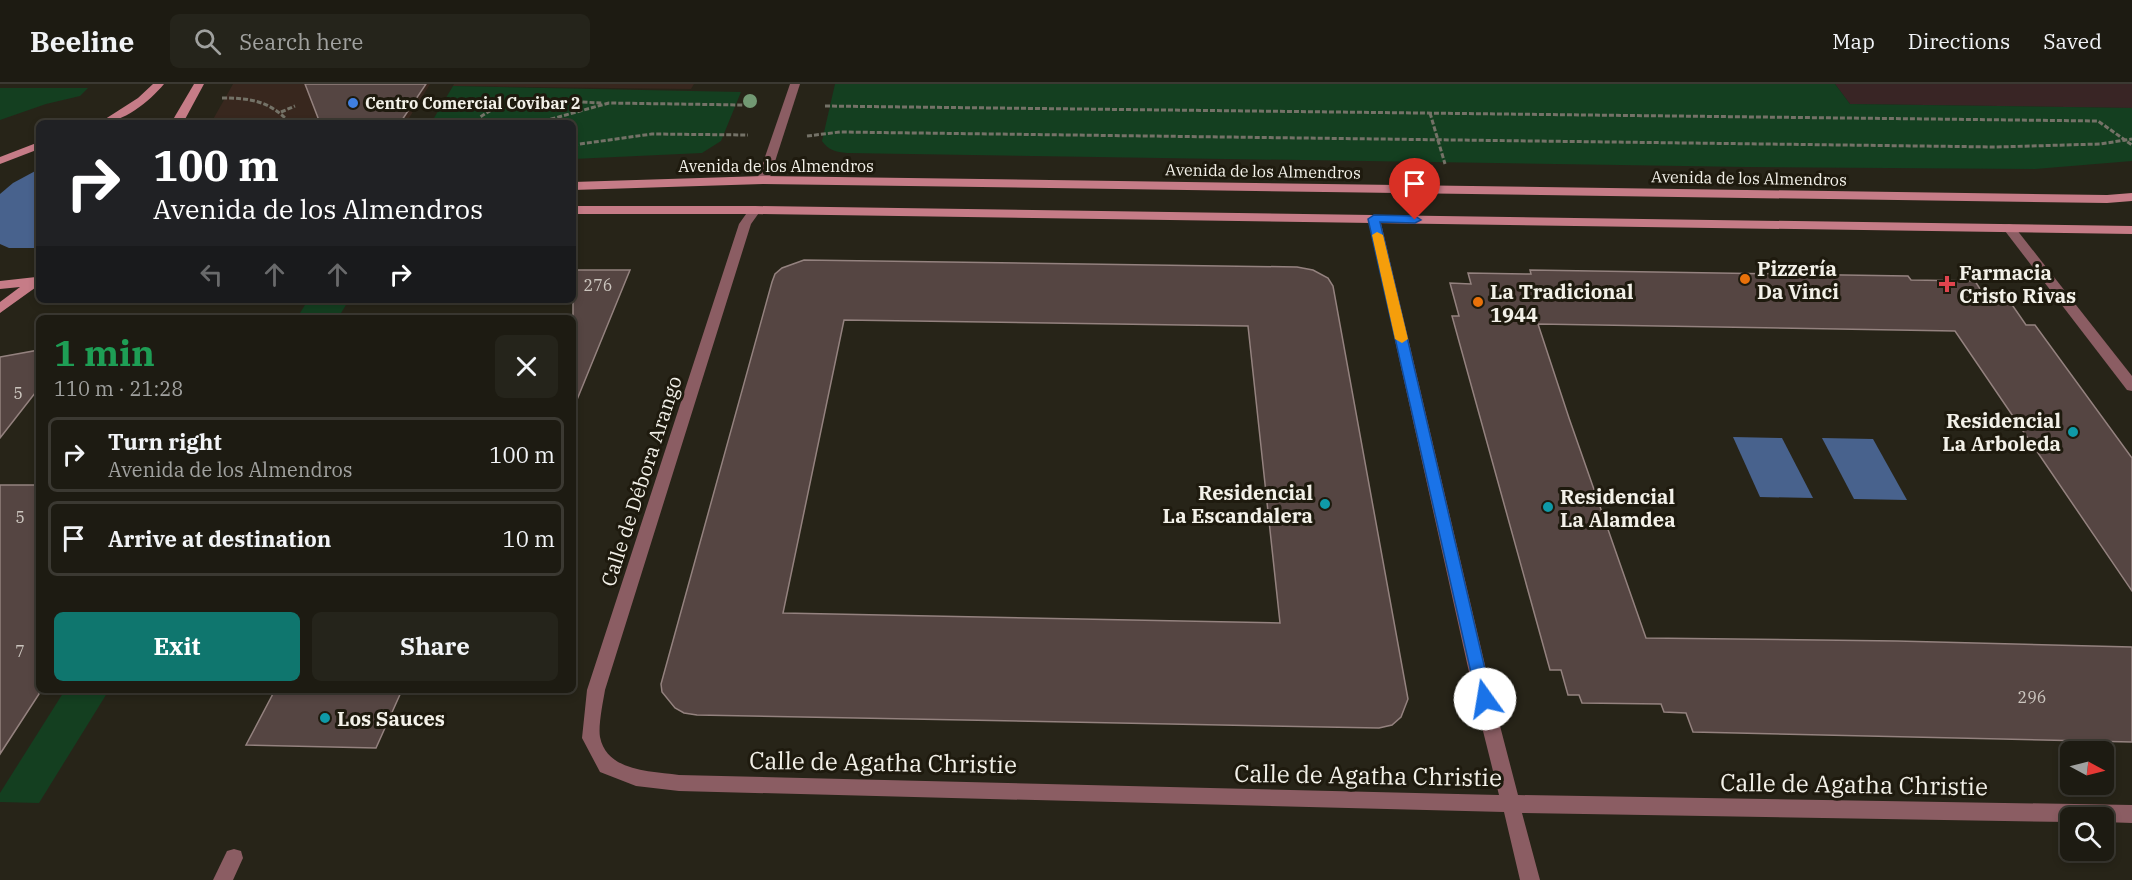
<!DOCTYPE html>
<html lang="en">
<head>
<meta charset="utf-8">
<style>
	body { margin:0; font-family:"IBM Plex Serif",serif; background:#25241b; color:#f1f3f6; height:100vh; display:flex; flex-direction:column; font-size:22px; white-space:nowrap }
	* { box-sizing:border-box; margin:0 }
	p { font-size:20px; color:#a0a19f }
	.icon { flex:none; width:33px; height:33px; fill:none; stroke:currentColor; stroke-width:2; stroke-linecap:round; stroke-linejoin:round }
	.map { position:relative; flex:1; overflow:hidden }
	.panel { position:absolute; left:36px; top:231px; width:540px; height:378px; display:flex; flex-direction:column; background:#1d1b12; border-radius:9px; box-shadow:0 3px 9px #0003,0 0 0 2px #3b3932 }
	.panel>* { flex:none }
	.guide { position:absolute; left:36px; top:36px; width:540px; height:183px; border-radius:9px; box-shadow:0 3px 9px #0003,0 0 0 2px #3b3932; background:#202124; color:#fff; overflow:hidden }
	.needle { width:39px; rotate:97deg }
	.buttons { position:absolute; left:2060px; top:657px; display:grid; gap:12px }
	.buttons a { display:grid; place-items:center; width:54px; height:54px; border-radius:9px; background:#1d1b12; box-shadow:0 3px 9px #0003,0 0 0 2px #3b3932; font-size:30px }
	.pin { position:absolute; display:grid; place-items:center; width:51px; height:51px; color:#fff; margin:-62px -26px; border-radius:50% 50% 50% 0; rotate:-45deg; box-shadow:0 0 6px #0007 }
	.pin .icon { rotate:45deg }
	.me { position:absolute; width:66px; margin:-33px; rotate:347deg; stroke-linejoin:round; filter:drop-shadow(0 0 4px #0008) }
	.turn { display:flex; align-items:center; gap:21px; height:126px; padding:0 18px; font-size:27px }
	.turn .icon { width:78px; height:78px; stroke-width:2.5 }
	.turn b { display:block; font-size:42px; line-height:51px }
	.lanes { display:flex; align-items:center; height:57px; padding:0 18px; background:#0003; justify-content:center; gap:30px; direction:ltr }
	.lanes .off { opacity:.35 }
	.round { display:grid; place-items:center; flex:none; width:63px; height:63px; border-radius:9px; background:#25241b }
	.summary { display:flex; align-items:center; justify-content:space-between; height:102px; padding:0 18px }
	h1 { font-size:36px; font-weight:700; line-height:45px; color:#1e9e55 }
	.cta { display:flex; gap:12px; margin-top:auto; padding:12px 18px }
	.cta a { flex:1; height:69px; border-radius:9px; background:#0f766e; color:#fff; font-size:24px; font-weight:700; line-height:69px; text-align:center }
	.cta a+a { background:#25241b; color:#f1f3f6 }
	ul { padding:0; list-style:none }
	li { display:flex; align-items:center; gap:18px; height:75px; margin:0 12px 9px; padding:0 6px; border:3px solid #3b3932; border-radius:9px }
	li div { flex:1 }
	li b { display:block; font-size:22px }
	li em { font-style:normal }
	header { display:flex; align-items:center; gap:36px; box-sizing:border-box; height:84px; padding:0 30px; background:#1d1b12; border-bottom:2px solid #3b3932 }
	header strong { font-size:28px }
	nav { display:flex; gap:33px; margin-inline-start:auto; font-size:21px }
	.search { width:420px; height:54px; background:#25241b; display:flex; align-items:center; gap:15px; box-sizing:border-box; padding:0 21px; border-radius:9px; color:#a0a19f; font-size:22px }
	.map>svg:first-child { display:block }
</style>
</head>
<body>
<header>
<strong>Beeline</strong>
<div class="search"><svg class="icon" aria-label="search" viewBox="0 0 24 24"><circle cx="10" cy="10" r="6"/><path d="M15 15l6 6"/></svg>Search here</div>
<nav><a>Map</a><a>Directions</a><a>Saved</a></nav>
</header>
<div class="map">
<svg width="2132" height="796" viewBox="0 0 2132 796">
	<rect width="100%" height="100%" fill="#272418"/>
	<g fill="#38271e">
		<path d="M233 0H430L406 39H211Z"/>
		<path d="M454 0H694L691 5 453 2Z"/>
	</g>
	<path fill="#392525" d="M1835 0H2132V24L1850 20Z"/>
	<g fill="#143f20">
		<path d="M835 0H1835L1850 20 2132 24V77L2035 85 1745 83 847 69C836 68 828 66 822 57Z"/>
		<path d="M453 2 741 8 721 57 702 69 573 75V39H431Z"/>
		<path d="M0 4H88L80 12 46 20 0 36Z"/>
		<path d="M308 216H349L338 234H297Z"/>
		<path d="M65 606H109L39 719 0 718V709Z"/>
	</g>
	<g fill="#48628d">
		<path d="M39 85V164H9L0 160V110L13 99Z"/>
		<path d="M1733 353 1782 354 1813 414 1760 413Z"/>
		<path d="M1822 354 1873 355 1907 416 1854 415Z"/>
	</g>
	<g fill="#554542" stroke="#94827f" stroke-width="1.5" fill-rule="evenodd">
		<path d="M305 0H426L400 39H320Z"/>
		<path d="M804 176 1297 183 1313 186 1328 194 1333 202 1408 615 1401 633 1392 641 1379 644 697 631 684 629 675 624 662 608 661 600 772 198 775 190 782 184ZM844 236 1248 242 1280 539 783 529Z"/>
		<path d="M573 186H630L574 323H573Z"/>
		<path d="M1530 186 1908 192 1911 196 1975 197 1982 208 2004 209 2026 241H2035L2132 374V507L1955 247 1538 240 1569 334 1646 554 1897 557 2132 563V658L1693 648 1686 629 1664 628 1661 620 1582 619 1579 611H1568L1561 586H1550L1452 232H1459L1450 199 1471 200 1468 189 1531 190Z"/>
		<path d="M39 266V304L0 354V273Z"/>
		<path d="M0 401H39V610L0 670Z"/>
		<path d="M275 606H402L376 664 246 661Z"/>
	</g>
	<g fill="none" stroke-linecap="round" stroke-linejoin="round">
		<g stroke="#747267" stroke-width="3" stroke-dasharray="5 2" stroke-linecap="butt">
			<path d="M222 14C251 14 270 17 290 39"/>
			<path d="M825 22 2098 37 2132 61"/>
			<path d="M281 28 295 22"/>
			<path d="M1430 29 1445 80"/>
			<path d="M479 39V34C513 7 563 18 603 19"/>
			<path d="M537 39 609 19 743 21"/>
			<path d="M807 52 840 48 1996 63 2100 60 2132 55"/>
			<path d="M573 61 652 50 748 51"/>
		</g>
		<g fill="#8b5d63" fill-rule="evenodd">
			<path d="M790 0H800L769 96 763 100 759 99 757 96Z"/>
			<path d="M755 122 761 126 751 140 605 606C603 618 598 642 600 653 607 688 651 687 679 691L1499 711 1475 615 1368 135 1374 131 1380 135 1493 615 1518 711 2132 721V739L2103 738V734H2070V738L1522 729 1540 796H1520L1504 728 679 707 636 702 600 688 582 654 587 606 739 140 751 123Z"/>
			<path d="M2009 140 2013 141 2132 292V307L2127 306 2005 147 2003 144 2005 141Z"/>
			<path d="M234 765 241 767 243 774 233 796H213L227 767Z"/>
		</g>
		<g fill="#c67c87" fill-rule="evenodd">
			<path d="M153 0H164C149 18 123 39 99 39L138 14Z"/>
			<path d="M194 0H204L183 39H171Z"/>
			<path d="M39 58V65L0 80V73Z"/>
			<path d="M763 92 2107 111 2132 109V117L2107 119 763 100 573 106V98Z"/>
			<path d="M573 122H755L2132 142V150L755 130H573Z"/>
			<path d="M36 193 39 194V201L0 229V218L20 203 0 205V197Z"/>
		</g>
	</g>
	<circle fill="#729973" cx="750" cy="17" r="7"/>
	<path fill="#1a73e8" stroke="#114b97" stroke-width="1.5" d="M1374 131 1415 132 1421 136 1415 139 1380 138 1492 615 1490 620 1485 622 1479 620 1477 615 1368 135Z"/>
	<path fill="#f59e0b" d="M1377 148 1383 151 1408 255 1402 259 1395 255 1372 151Z"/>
	<circle fill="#3f7fe0" stroke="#1e1a0e" stroke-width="2" cx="353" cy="19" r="6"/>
	<g fill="#e8710a" stroke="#1e1a0e" stroke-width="2">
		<circle cx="1745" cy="195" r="6"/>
		<circle cx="1478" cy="218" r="6"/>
	</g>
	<path fill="#e0444e" stroke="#1e1a0e" stroke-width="2" d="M1944 191h6v6h6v6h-6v6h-6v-6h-6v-6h6z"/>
	<g fill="#0f9aa8" stroke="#1e1a0e" stroke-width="2">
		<circle cx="2073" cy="348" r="6"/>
		<circle cx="1325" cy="420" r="6"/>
		<circle cx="1548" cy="423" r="6"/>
		<circle cx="325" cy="634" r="6"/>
	</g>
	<g text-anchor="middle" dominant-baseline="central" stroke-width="6" stroke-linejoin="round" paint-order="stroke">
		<g font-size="16" font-weight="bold" fill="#f3f1e9" stroke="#1e1a0e" text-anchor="start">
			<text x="365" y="19">Centro Comercial Covibar 2</text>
		</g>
		<g font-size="16" fill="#f3f1e9" stroke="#1e1a0e">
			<text x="776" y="82">Avenida de los Almendros</text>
			<text transform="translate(1263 87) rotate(1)">Avenida de los Almendros</text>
			<text transform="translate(1749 94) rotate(1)">Avenida de los Almendros</text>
		</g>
		<g font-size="16" fill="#ccc6bf">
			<text x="598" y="201">276</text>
			<text x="18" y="309">5</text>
			<text x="20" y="433">5</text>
			<text x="20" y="567">7</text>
			<text x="2032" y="613">296</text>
		</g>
		<g font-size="20" font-weight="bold" fill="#f3f1e9" stroke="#1e1a0e" text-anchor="start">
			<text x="1757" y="184">Pizzería<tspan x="1757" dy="23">Da Vinci</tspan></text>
			<text x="1959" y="188">Farmacia<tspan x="1959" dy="23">Cristo Rivas</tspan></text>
			<text x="1490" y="207">La Tradicional<tspan x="1490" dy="23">1944</tspan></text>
			<text x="2061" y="336" text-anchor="end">Residencial<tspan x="2061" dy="23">La Arboleda</tspan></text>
			<text x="1313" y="408" text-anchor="end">Residencial<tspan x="1313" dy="23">La Escandalera</tspan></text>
			<text x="1560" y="412">Residencial<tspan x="1560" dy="23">La Alamdea</tspan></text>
			<text x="337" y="634">Los Sauces</text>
		</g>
		<g font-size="20" fill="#f3f1e9" stroke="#1e1a0e">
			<text transform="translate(641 397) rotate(-72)">Calle de Débora Arango</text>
		</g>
		<g font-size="24" fill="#f3f1e9" stroke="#1e1a0e">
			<text transform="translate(883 678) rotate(1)">Calle de Agatha Christie</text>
			<text transform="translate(1368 691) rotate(1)">Calle de Agatha Christie</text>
			<text transform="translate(1854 700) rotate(1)">Calle de Agatha Christie</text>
		</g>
	</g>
</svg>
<div class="buttons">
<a><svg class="needle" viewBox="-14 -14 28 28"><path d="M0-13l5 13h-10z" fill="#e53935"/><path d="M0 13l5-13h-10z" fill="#a0a19f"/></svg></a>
<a><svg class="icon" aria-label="search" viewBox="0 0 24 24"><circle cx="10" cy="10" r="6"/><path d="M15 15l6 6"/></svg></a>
</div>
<div class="pin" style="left:1415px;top:136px;background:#d93025"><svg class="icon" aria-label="arrive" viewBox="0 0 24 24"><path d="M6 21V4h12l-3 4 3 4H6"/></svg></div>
<svg class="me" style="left:1485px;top:615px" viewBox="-20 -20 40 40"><circle r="19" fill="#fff"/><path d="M0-13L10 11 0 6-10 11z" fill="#1a73e8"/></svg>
<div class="guide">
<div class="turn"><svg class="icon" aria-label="right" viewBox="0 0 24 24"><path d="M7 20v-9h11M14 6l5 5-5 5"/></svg><div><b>100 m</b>Avenida de los Almendros</div></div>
<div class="lanes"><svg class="icon off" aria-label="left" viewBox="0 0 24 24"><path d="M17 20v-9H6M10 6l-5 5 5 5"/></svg><svg class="icon off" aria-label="ahead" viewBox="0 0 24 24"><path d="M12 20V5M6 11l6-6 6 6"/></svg><svg class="icon off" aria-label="ahead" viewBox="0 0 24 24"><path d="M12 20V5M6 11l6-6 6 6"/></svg><svg class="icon" aria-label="right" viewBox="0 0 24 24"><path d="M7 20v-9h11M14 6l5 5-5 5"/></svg></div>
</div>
<section class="panel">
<div class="summary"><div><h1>1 min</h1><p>110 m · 21:28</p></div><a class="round"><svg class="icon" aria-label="close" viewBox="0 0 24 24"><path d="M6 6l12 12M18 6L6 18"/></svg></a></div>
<ul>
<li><svg class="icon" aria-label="right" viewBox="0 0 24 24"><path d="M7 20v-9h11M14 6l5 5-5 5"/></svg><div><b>Turn right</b><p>Avenida de los Almendros</p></div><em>100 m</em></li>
<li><svg class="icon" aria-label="arrive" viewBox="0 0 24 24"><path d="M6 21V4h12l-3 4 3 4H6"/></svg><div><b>Arrive at destination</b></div><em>10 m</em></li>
</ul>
<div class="cta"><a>Exit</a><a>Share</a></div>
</section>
</div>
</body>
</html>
